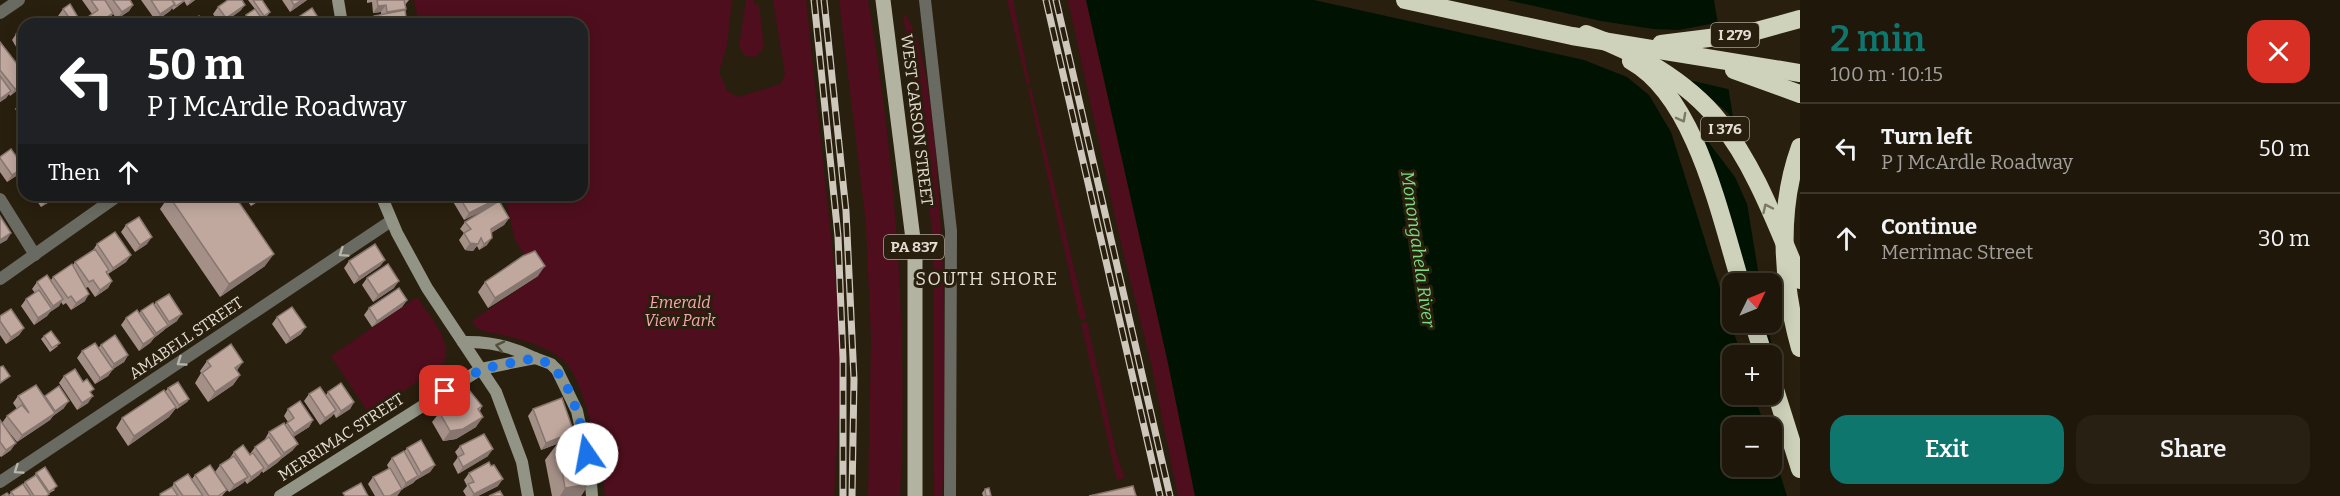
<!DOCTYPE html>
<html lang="en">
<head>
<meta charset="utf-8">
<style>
	body { margin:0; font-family:Bitter,serif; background:#272013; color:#f1f3f6; height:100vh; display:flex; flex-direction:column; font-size:22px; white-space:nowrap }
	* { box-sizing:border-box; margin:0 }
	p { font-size:20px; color:#a19f9c }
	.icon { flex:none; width:33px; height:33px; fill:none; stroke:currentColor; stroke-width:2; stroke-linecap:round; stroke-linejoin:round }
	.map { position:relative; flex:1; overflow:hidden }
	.panel { display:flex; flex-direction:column; background:#1f170a; width:540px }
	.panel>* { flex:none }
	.hud { position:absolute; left:18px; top:18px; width:570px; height:183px; border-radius:18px; box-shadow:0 3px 15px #0003,0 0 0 2px #3c362b; background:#202124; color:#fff; overflow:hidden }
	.needle { width:39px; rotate:47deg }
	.tools { position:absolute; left:1722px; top:273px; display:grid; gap:12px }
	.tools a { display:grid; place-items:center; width:60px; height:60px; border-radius:12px; background:#1f170a; box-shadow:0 3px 15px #0003,0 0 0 2px #3c362b; font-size:30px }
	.pin { position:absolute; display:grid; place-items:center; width:51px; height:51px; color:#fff; margin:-26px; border-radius:12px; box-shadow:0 3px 9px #0006 }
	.me { position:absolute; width:66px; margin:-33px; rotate:348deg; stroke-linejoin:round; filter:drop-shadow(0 0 4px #0008) }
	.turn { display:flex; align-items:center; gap:21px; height:126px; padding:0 30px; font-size:27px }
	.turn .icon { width:78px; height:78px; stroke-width:2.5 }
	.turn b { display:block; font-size:42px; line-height:51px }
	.then { display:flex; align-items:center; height:57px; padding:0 30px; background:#0003; gap:12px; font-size:22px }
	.round { display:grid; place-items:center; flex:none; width:63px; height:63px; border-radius:18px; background:#272013 }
	.summary { display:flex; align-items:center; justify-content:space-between; height:102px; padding:0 30px }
	h1 { font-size:36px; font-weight:600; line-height:45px; color:#0f766e }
	.action { display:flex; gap:12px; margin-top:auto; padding:12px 30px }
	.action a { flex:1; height:69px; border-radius:18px; background:#0f766e; color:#fff; font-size:24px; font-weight:600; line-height:69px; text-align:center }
	.action a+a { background:#272013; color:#f1f3f6 }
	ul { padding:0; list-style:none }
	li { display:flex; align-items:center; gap:18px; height:90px; padding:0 30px; border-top:2px solid #3c362b }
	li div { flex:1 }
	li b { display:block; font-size:22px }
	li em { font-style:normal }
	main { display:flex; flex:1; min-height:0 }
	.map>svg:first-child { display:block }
</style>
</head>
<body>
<main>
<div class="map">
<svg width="1800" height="496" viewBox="0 0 1800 496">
	<rect width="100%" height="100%" fill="#291f0e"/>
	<g fill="#4f0e1d">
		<path d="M414 0H732L727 45 719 72 727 91 738 97 781 84 785 74 773 0H806L839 314V407L834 496H605C604 469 583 377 564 361 543 342 510 337 483 331L476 327 472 321 538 276 515 240 505 195H582V24H419Z"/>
		<path d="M746 0H754L755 5H759L764 47 755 57 745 56 739 46Z"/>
		<path d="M839 0H868C896 164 908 330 900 496H868L871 339 866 224Z"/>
		<path d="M1007 0H1013L1030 84 1027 85Z"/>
		<path d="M1068 0H1086L1168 363 1195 496H1178L1151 363 1120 239Z"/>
		<path d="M903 13C948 51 948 426 942 496H934L933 236Z"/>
		<path d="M1031 88 1086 318 1080 320 1028 89Z"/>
		<path d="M417 297C429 316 453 340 444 363L370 415 331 356Z"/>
		<path d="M1087 322 1117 457 1125 478 1117 480 1081 323Z"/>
	</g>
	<path fill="#001302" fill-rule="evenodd" d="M1086 0H1714L1760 283 1732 284V322L1767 323 1800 478V496H1195L1168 363ZM1732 356H1772V394H1732ZM1732 428H1772V466H1732Z"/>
	<path fill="#291f0e" d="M1314 0H1507L1601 21 1653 29 1679 30 1721 22 1732 90 1689 80 1728 113 1738 130 1752 215 1735 177 1703 135 1750 283 1732 284V322L1762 323 1788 408 1800 463V496H1787L1772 448V428L1765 427 1754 395 1772 394V356L1741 355 1671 132 1649 95 1627 77 1584 60Z"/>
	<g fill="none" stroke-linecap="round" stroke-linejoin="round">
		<g stroke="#696a61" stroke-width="12">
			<path d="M925 0 951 231 950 496"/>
			<path d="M0 13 19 0"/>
			<path d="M0 199 35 255"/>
			<path d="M0 279 119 195"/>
			<path d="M0 482 391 221"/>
		</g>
		<g stroke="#929485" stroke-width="12">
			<path d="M338 0 342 24"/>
			<path d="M381 195 397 233 427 288 496 392 522 462 528 496"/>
			<path d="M463 342C488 341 513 347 535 358"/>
			<path d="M280 496 481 369 535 358 551 364 557 370 577 411 590 471 592 496"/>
		</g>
		<path stroke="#b2b4a1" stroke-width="15" d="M883 0 915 255V496"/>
		<g stroke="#cfd2ba" stroke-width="18">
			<path d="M1405 0 1572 36 1800 73"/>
			<path d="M1661 44 1749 33 1800 19"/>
			<path d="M1631 61C1696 97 1720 216 1741 284"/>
			<path d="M1734 70 1800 94"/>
			<path d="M1800 147C1777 210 1782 284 1800 348"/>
			<path d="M1753 322 1764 356"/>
			<path d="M1772 380 1800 469"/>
		</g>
		<defs>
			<g id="rail">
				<path d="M814 0 838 236 843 358V496"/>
				<path d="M824 0 846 211 854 379 852 496"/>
				<path d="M1046 0 1160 496"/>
				<path d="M1056 0 1170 496"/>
			</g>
		</defs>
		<use href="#rail" stroke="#cec8bc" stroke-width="7"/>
		<use href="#rail" stroke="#291f0e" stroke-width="4.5" stroke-dasharray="14" stroke-linecap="butt"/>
		<path stroke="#cfd2ba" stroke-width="18" d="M1586 34C1634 51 1687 81 1719 121 1756 167 1777 227 1800 280"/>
	</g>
	<g fill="#a59088">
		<path d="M82 0H130L133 5 129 11 117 19 113 14 109 20 103 24H83L88 17 92 14Z"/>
		<path d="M141 0H195L187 6 184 1 181 4 173 10 172 8 170 11 156 21Z"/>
		<path d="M248 0H262L270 12 268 15 262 19 263 20 260 24H248L244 19 246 15 255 9Z"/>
		<path d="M282 0H307L290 12Z"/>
		<path d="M367 0H409L405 5 404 10 407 24H370L369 23 374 16 381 15V12L373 13 372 2 367 3Z"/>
		<path d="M245 5 240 11 222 24H220L213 14 218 7Z"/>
		<path d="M63 9 82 24H59L62 21 58 16Z"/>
		<path d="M24 29V60L12 40 16 34Z"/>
		<path d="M0 42 24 85 10 96 9 94 6 98 0 102Z"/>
		<path d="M24 101V116L21 117 15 109 18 105Z"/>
		<path d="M0 157 19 174 7 182 0 172Z"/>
		<path d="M33 195H57L54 199 41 207Z"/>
		<path d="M243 195H268L251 206Z"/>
		<path d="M449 195H495L494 204 509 218 504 225 491 233 487 245 479 250 477 246 473 251 465 250 459 240 464 233 460 229 465 222 484 210 464 220Z"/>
		<path d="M169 196 265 266 220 297 160 209Z"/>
		<path d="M126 225 147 244 135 252 121 232Z"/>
		<path d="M97 244 131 255 126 262 108 274 112 281 108 288 95 297 88 287 86 288 85 301 71 310 66 303 63 305 61 302 59 306 50 312 47 316 34 325 21 306 26 299 35 293 32 289 37 282 51 280 53 277 73 265 75 262 93 250Z"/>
		<path d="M385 260 380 266 354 284 344 268 349 261Z"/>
		<path d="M538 276 488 308 478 292 485 282Z"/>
		<path d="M367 278 394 288 373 302 362 285Z"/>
		<path d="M407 300 402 307 372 327 364 315 369 308Z"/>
		<path d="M156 302 177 321 165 329 163 331 154 338 150 343 139 351 121 325 126 318 139 314 141 311 154 305Z"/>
		<path d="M0 316 24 328 19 335 6 344 0 335Z"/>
		<path d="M277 317 301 334 286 344 272 324Z"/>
		<path d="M44 336 58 346 50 352 41 339Z"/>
		<path d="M101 345 128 355 124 362 113 369 108 376 95 384 77 358 82 351 98 348Z"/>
		<path d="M207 361 237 371 240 375 233 385 208 402 195 383 201 373 200 371Z"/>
		<path d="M64 376 91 394 88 403 77 410 59 383Z"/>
		<path d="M168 388 189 399 187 402 177 409 176 408 169 417 128 446 116 428 122 418 165 392Z"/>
		<path d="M328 392 354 402 350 409 336 418 334 414 331 417 320 425 304 401 309 394 326 395Z"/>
		<path d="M18 396 44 397 45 396 64 408 53 416 50 420 17 442 5 427 11 450 1 457 0 456V420L2 423 7 416 17 409 13 403Z"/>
		<path d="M448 402 482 406 480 411 476 427 456 439 443 441 432 422Z"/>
		<path d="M288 409 313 420 309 427 293 437V450L281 459 277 463 263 473 262 471 259 475 247 484 245 481 243 483 229 492 215 472 220 465 229 459 234 452 251 454H250L255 447 265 440V439L269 432 285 425 288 422 284 416Z"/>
		<path d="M533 409 567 440 561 442 590 482 581 496H552L545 460 557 444 541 450 528 416Z"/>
		<path d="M460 446 488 456 458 474 453 464 458 457 455 452Z"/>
		<path d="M407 448 435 465 430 472 416 480 413 483 402 489 397 496H375L368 484 373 477 389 469 387 465 392 458 404 452Z"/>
		<path d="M36 473 55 490 48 494 47 496H2L9 495 11 492 23 485 25 482 34 476Z"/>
		<path d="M469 473 498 486 478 496H466L463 491 467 486 464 480Z"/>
		<path d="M195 475 227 490 222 496H159L172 487 174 483 192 479Z"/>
		<path d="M985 489 991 496H983L982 493Z"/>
	</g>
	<g fill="#86766f">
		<path d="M191 0H195L187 6Z"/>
		<path d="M302 0H307L290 12 294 5Z"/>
		<path d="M175 4 170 11 156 21 160 14Z"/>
		<path d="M133 5 129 11 117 19 122 12Z"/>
		<path d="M245 5 240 11 221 24 226 18Z"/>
		<path d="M386 5 381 12 373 13 378 6Z"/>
		<path d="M406 9 401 16 382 19 387 12Z"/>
		<path d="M113 13 109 20 103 24H97Z"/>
		<path d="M24 82V85L10 96 15 89Z"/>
		<path d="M11 91 6 98 0 102V99Z"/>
		<path d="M24 167 19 174 7 182 12 175Z"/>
		<path d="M54 195H57L54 199 41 207 46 201Z"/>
		<path d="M259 195H268L251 206Z"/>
		<path d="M497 199 492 206 464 220 469 213Z"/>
		<path d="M509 218 504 225 486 236 491 229Z"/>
		<path d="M11 233 7 240 0 244V240Z"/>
		<path d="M152 237 147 244 135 252 140 245Z"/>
		<path d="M492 238 487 245 479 250 484 244Z"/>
		<path d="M470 243 478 244 473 251 465 250Z"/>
		<path d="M274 254 265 266 220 297 229 284Z"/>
		<path d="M131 255 126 262 108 274 113 268Z"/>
		<path d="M385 260 380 266 354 284 359 277Z"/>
		<path d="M545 266 538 276 488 308 495 298Z"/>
		<path d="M112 281 108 288 95 297 100 290Z"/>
		<path d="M399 281 394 288 373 302 378 295Z"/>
		<path d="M89 294 85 301 71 310 76 303Z"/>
		<path d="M63 299 59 306 50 312 47 316 34 325 38 318 50 310 53 306Z"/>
		<path d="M407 300 402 307 372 327 377 321Z"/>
		<path d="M182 314 177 321 165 329 163 331 154 338 150 343 139 351 143 344 152 338 156 333Z"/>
		<path d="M306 327 301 334 286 344 290 338Z"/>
		<path d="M24 328 19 335 6 344 11 337Z"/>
		<path d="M128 355 124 362 113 369 108 376 95 384 100 378 110 371 114 364Z"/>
		<path d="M243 362 236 372 235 368Z"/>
		<path d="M240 375 233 385 208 402 215 392Z"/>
		<path d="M93 396 88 403 77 410 82 403Z"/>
		<path d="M189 399 187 402 177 409 179 405Z"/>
		<path d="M69 401 64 408 53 416 50 420 17 442 22 435 52 415 55 411Z"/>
		<path d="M354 402 350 409 336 418 341 411Z"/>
		<path d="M176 407 169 417 128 446 134 436Z"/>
		<path d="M336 410 331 417 320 425 325 418Z"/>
		<path d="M483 417 476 427 456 439 443 441 450 431Z"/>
		<path d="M313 420 309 427 289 440 294 433Z"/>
		<path d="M571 433 567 440 541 450 546 443Z"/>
		<path d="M16 443 11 450 1 457 6 450Z"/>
		<path d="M298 444 293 450 281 459 277 463 263 473 268 466 280 458 284 453Z"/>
		<path d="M493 449 488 456 458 474 463 467Z"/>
		<path d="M435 465 430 472 416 480 421 473Z"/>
		<path d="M264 468 259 475 247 484 251 477Z"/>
		<path d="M595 474 581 496H560L565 488 592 475Z"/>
		<path d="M418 476 413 483 401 490 406 483Z"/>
		<path d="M248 477 243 483 229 492 234 485Z"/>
		<path d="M503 479 498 486 478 496H472L474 494Z"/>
		<path d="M402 489 397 496H390Z"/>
	</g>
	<g fill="#c0a89e" stroke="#86766f" stroke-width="1.5">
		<path d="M91 0H105L113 13 97 24H93L88 17 98 10Z"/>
		<path d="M113 0H130L133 5 122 12Z"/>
		<path d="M151 0H172L175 4 160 14Z"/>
		<path d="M172 0H183L184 1 176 6 174 5 175 4Z"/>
		<path d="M228 0H242L245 5 226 18 218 7Z"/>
		<path d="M253 0H262L270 12 264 16Z"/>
		<path d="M291 0H302L294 5Z"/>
		<path d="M377 0H404L406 9 387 12 386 5 378 6Z"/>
		<path d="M70 4 82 24H66L63 20 68 16 63 9Z"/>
		<path d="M312 8 322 24H288Z"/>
		<path d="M255 9 263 20 257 24H252L246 15Z"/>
		<path d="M405 10 407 24H375L374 16Z"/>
		<path d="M199 16 204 24H191L190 22Z"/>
		<path d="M43 17 47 24H31Z"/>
		<path d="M126 20 128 24H120Z"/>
		<path d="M24 29V46L16 34Z"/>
		<path d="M0 42 24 73V82L15 89 0 70Z"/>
		<path d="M0 76 11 91 0 99Z"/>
		<path d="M24 101V114L18 105Z"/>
		<path d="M11 149 24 167 12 175 0 158V157Z"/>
		<path d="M42 195H54L46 201Z"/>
		<path d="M170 195H234L274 254 229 284 169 196Z"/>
		<path d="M458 195H495L497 199 469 213Z"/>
		<path d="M499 201 509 218 491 229 492 238 484 244 481 238 478 244 470 243 464 233 471 229 465 222Z"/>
		<path d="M0 216 11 233 0 240Z"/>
		<path d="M139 217 152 237 140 245 126 225Z"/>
		<path d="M115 232 131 255 113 268 97 244Z"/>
		<path d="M375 244 385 260 359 277 349 261Z"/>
		<path d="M95 249 109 270 106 272 112 281 100 290 93 280 89 282 75 262Z"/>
		<path d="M535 251 545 266 495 298 485 282 523 256Z"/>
		<path d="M72 264 89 294 76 303 71 296 68 298 53 277Z"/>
		<path d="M388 264 399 281 378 295 367 278Z"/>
		<path d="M47 275 63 299 53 306 37 282Z"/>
		<path d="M399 288 407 300 377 321 369 308Z"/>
		<path d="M39 290 52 309 38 318 26 299Z"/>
		<path d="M169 294 182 314 169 322 156 302Z"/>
		<path d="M153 303 168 325 156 333 141 311Z"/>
		<path d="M292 307 306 327 290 338 277 317Z"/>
		<path d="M11 309 24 328 11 337 0 321V316Z"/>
		<path d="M137 310 155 336 143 344 126 318Z"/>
		<path d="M51 331 60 343 52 348 44 336Z"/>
		<path d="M115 335 128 355 114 364 101 345Z"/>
		<path d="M95 343 113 369 100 378 82 351Z"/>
		<path d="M231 344 243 362 235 368 240 375 215 392 202 373 211 366 207 361Z"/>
		<path d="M3 366 10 376 0 383V367Z"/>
		<path d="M75 369 83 382 87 379 94 389 90 392 93 396 82 403 64 376Z"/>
		<path d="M178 382 189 399 179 405 168 388Z"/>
		<path d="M341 383 354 402 341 411 328 392Z"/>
		<path d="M36 385 55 413 22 435 7 416 22 405 29 413 18 396Z"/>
		<path d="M59 386 69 401 55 411 45 396Z"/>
		<path d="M320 387 336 410 325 418 309 394Z"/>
		<path d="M164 390 176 407 134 436 122 418Z"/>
		<path d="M469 390 482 406 478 409 483 417 463 429 450 431 439 412 450 406 448 402Z"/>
		<path d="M562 398 573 430 571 433 546 443 533 409Z"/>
		<path d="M300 401 313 420 294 433 287 423 294 418 288 409Z"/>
		<path d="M0 420 16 443 6 450 0 442Z"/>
		<path d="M284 423 298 444 284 453 269 432Z"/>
		<path d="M484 434 493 449 463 467 458 457 464 454 460 446Z"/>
		<path d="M589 435 595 474 592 475 589 484 565 488 557 443Z"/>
		<path d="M269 437 282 456 268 466 255 447Z"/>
		<path d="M421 440 435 465 421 473 407 448Z"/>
		<path d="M243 445 250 455 253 453 264 468 251 477 234 452Z"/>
		<path d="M404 451 418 476 406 483 392 458Z"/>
		<path d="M234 456 248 477 234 485 220 465Z"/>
		<path d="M489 462 491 466 494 465 503 479 474 494 468 484 474 482 469 473Z"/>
		<path d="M210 465 227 490 218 496H209L195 475Z"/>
		<path d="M45 467 57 486 49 492 36 473Z"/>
		<path d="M390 468 402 489 390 496H384L373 477Z"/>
		<path d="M188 474 203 496H183L174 483Z"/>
		<path d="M36 475 49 494 46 496H34L25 482Z"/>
		<path d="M361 483 368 496H345L343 493Z"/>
		<path d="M23 484 31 496H14L11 492Z"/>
		<path d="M1133 486 1136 496H1089Z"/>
		<path d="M172 487 178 496H161L160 494Z"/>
		<path d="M989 488 991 496H986L985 489Z"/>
		<path d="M500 491 503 496H489Z"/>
		<path d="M7 493 10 496H2Z"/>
	</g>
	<defs><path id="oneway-chevron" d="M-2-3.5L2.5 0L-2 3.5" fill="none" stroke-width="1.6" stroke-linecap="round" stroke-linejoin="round" transform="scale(1.5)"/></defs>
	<g stroke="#7c7864">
		<use href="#oneway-chevron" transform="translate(1682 118) rotate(62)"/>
		<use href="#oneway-chevron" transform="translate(1767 208) rotate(-115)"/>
	</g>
	<g stroke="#b8b5aa">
		<use href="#oneway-chevron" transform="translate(343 253) rotate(146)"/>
		<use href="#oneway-chevron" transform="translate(181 362) rotate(146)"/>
		<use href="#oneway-chevron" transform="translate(18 470) rotate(146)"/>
	</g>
	<use stroke="#534e3e" href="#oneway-chevron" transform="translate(500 346) rotate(-167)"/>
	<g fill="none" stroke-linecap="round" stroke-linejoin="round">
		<path stroke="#1a73e8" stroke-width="10" stroke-dasharray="0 18" d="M445 391 482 369 535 358C570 366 581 424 587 454"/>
	</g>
	<g text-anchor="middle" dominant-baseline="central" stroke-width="6" stroke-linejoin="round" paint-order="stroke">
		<g fill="#291f0e" stroke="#aba497" stroke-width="1.5">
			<rect x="1711" y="23" width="48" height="24" rx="4.5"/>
			<rect x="1701" y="117" width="48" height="24" rx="4.5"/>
			<rect x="884" y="235" width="60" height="24" rx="4.5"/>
		</g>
		<g font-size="15" font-weight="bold" fill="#e3ddd2">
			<text x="1735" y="35">I 279</text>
			<text x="1725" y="129">I 376</text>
			<text x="914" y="247">PA 837</text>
		</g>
		<g font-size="16" fill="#e3ddd2" stroke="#291f0e">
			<text transform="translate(917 120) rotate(83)">WEST CARSON STREET</text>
			<text transform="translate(186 338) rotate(-34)">AMABELL STREET</text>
			<text transform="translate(341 437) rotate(-33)">MERRIMAC STREET</text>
		</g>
		<g font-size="16" font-style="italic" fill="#f6a8b0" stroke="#291f0e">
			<text x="680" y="302">Emerald<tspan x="680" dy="18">View Park</tspan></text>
		</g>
		<g font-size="18" font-style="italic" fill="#7ada81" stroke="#291f0e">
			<text transform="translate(1418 249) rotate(82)">Monongahela River</text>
		</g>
		<g font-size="18" letter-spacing="1.5" fill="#e3ddd2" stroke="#291f0e">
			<text x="987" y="279">SOUTH SHORE</text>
		</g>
	</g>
</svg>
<div class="tools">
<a><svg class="needle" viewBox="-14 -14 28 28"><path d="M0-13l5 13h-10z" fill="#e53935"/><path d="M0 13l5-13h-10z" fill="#a19f9c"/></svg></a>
<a>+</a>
<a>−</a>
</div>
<div class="pin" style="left:445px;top:391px;background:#d93025"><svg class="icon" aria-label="arrive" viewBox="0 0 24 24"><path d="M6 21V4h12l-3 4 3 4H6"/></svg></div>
<svg class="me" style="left:587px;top:454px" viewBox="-20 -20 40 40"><circle r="19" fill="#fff"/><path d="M0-13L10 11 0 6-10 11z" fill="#1a73e8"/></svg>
<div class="hud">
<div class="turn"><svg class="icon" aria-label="left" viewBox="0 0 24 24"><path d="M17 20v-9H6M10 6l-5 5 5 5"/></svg><div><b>50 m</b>P J McArdle Roadway</div></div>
<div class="then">Then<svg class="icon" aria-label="ahead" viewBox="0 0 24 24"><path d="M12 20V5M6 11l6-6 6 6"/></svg></div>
</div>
</div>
<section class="panel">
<div class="summary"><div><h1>2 min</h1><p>100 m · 10:15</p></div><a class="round" style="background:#d93025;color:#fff"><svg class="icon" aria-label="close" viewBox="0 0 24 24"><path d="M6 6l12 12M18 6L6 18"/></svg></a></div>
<ul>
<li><svg class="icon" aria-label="left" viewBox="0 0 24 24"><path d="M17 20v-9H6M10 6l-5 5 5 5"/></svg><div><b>Turn left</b><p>P J McArdle Roadway</p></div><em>50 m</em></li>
<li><svg class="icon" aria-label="ahead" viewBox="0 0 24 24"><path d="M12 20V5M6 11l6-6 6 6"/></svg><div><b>Continue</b><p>Merrimac Street</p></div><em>30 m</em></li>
</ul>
<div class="action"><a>Exit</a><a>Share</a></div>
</section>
</main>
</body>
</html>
